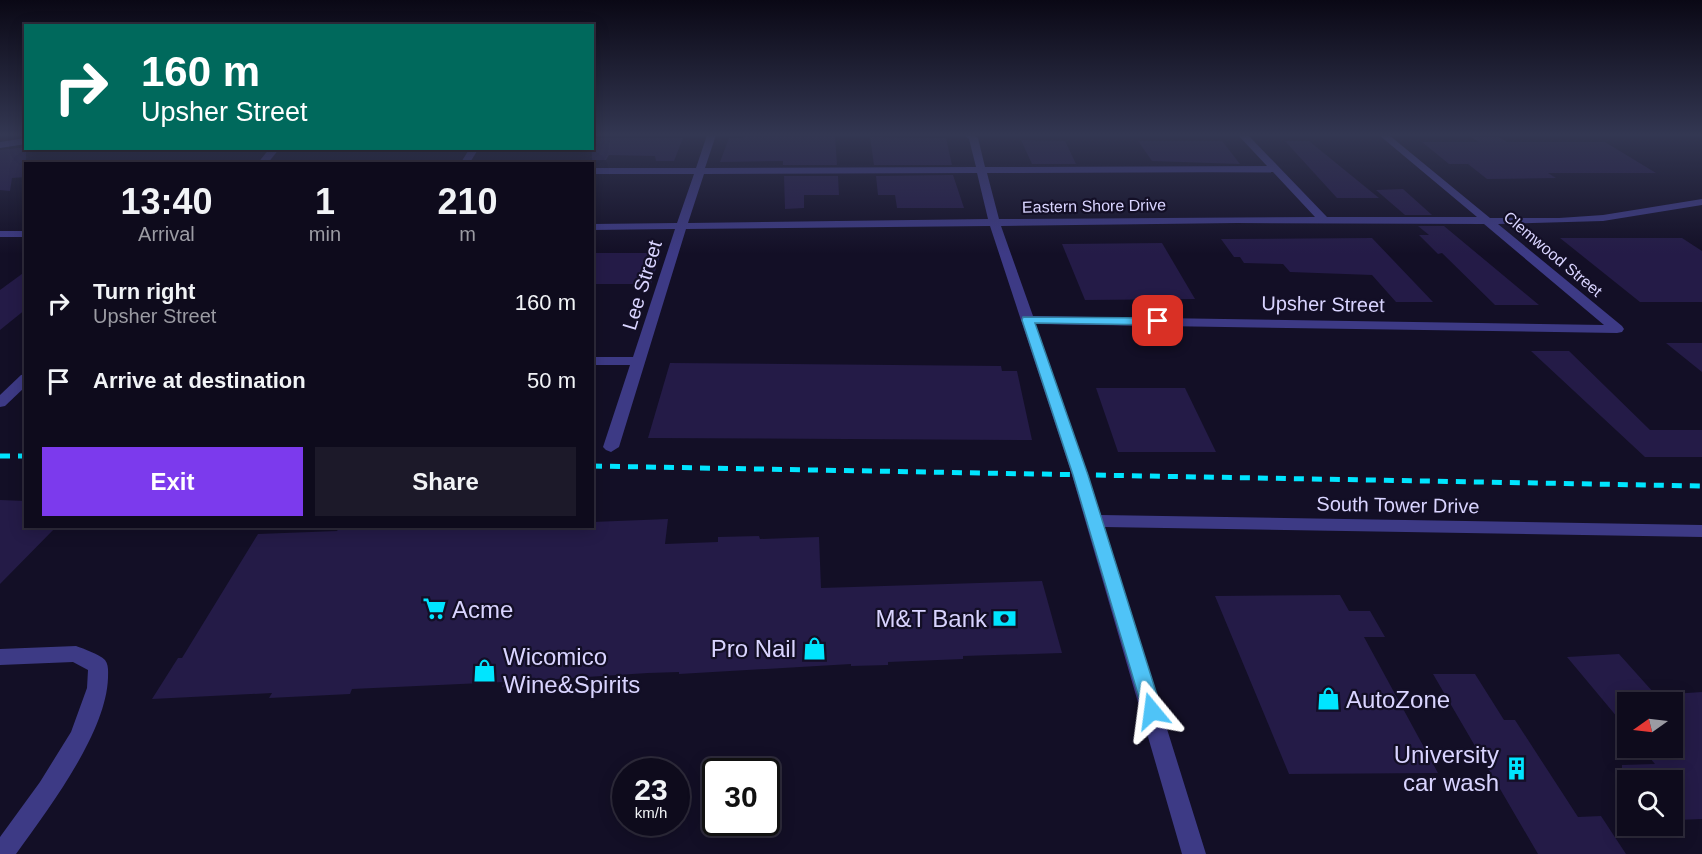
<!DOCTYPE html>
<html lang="en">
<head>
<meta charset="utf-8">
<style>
	body { margin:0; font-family:Arial,sans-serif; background:#1c1929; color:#f1f3f6; height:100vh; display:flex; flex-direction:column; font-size:22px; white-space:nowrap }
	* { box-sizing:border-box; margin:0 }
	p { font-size:20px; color:#9b9ba3 }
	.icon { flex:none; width:33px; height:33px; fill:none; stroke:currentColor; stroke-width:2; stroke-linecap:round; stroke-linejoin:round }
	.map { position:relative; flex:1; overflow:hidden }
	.sheet { position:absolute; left:24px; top:162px; width:570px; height:366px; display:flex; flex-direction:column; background:#0e0b1c; border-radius:0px; box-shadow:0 3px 15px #0003,0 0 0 2px #2e2b3b }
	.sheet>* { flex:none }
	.banner { position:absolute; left:24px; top:24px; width:570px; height:126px; border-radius:0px; box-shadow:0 3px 15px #0003,0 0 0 2px #2e2b3b; background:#00695c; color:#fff; overflow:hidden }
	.needle { width:39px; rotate:256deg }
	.controls { position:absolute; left:1617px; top:692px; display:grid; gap:12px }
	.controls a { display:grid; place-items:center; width:66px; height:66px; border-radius:0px; background:#0e0b1c; box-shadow:0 3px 15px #0003,0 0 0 2px #2e2b3b; font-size:30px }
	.speed { position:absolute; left:612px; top:758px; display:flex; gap:12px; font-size:30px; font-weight:700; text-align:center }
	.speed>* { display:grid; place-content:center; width:78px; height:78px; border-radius:50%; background:#0e0b1c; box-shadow:0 3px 15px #0003,0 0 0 2px #2e2b3b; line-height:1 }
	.speed small { font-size:15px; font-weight:400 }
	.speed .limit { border:3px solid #111; border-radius:9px; background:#fff; color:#111 }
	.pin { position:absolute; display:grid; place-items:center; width:51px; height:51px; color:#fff; margin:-26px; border-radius:12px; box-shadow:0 3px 9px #0006 }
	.me { position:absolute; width:66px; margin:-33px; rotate:344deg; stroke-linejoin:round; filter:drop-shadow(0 0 4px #0008) }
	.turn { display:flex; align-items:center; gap:21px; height:126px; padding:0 18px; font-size:27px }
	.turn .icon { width:78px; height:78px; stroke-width:2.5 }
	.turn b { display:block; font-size:42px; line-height:51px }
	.eta { display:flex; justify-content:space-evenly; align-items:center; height:102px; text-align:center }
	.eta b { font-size:36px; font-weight:800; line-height:42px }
	.primary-button { display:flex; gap:12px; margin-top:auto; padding:12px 18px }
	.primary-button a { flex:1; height:69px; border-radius:0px; background:#7c3aed; color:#fff; font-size:24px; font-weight:800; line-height:69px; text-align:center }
	.primary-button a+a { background:#1c1929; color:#f1f3f6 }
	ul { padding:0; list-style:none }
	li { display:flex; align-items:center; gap:18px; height:78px; padding:0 18px }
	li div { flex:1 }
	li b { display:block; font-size:22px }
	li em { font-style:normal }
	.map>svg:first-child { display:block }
</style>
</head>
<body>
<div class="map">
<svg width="1702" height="854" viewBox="0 0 1702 854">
	<rect width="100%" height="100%" fill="#130f26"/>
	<g fill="#241b47">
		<path d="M743 135 835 136 837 165H783V161L720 162 729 138H743Z"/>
		<path d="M870 137 946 138 952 165H874Z"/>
		<path d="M1471 137H1499L1507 142H1605L1656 173H1548L1556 178 1487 179 1468 164H1449L1422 142H1479Z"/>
		<path d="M592 138H683L674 161H656L655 156 609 155 606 160H592Z"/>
		<path d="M1021 140 1065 141 1076 164H1032Z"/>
		<path d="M1138 141H1222L1240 164 1152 161Z"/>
		<path d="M1285 141H1309L1379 198H1337Z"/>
		<path d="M17 148H26V177L12 178 10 191 0 190V150Z"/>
		<path d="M953 175 964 208H897L895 195H878L876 176Z"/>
		<path d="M784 176H838L839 195H804V208L785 209Z"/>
		<path d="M1403 189 1432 215H1405L1376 190Z"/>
		<path d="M1418 226H1444L1539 305H1495L1442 253 1438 254 1419 235H1429Z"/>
		<path d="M1372 238 1433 302H1396L1372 275 1290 272 1283 264 1244 263 1240 257H1234L1221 239Z"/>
		<path d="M1560 238H1682L1702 251V302H1640Z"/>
		<path d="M1162 243 1195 299 1085 300 1062 244Z"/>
		<path d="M592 253H661L651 284H592Z"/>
		<path d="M26 271V309L0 330V290Z"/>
		<path d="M1666 343H1702V372Z"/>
		<path d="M1531 351H1569L1650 430H1702V457H1645Z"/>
		<path d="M670 363 1001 366 1002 371H1017L1032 440 648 438Z"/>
		<path d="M1096 388H1185L1216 452H1118Z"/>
		<path d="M0 500 26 501V526H57L0 584Z"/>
		<path d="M668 519 665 544 718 542V537L759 536 760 539 819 537 821 588 1042 581 1062 653 963 656V659L888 662V665L851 666V664L679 674V672L648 673 540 680 539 685 502 687 504 682 352 689 350 694 269 698 272 693 152 699 178 658H182L258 534 337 531 340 526H592V522Z"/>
		<path d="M1340 595 1349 611H1370L1385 637H1364L1438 773 1289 774 1215 596Z"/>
		<path d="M1619 654 1662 702H1628V730L1567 657Z"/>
		<path d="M1433 674H1475L1504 720H1515L1578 817 1601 816 1626 854H1538Z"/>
		<path d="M1702 692V819L1677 820 1672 815V780H1622V765L1655 764 1641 747H1672V694Z"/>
	</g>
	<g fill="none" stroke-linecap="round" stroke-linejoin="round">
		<g fill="#3d3a85" fill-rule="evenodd">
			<path d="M707 135H716L705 168 976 167 969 139 964 135H974L978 138 985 167 1267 166 1238 135H1248L1327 217H1477L1379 135H1389L1490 218H1559L1603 215 1702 199V205L1603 221 1498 224 1622 326 1624 329 1622 332 1617 333 1035 324 1101 515 1702 525V537L1104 527 1206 854H1182L1072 475 990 226 686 229 619 447 611 452 606 450 603 447 630 365H592V357H633L675 229 592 230V224L677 223 694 174H592V168H696ZM1273 172 1315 217 999 219 987 173ZM977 173 988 219 688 223 704 174ZM1237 223 1484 224 1604 325 1033 316 1001 226Z"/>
			<path d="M26 138V144L0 148V142Z"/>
			<path d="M270 148H280L267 164H257Z"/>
			<path d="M470 148H479L469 164H460Z"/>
			<rect x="0" y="231" width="26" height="6"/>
			<path d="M26 374V386L5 406 0 407V395L21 375Z"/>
			<path d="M76 646C84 649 99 654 105 660 109 665 108 673 108 678 106 734 48 809 16 854H0V837L40 782 71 732 87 688 88 670 73 662 0 665V649Z"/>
		</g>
		<g stroke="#00e5ff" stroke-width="5" stroke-dasharray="10 8" stroke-linecap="butt">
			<path d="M0 456H26"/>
			<path d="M592 466 1702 486"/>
		</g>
	</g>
	<linearGradient id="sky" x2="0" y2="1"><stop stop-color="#0a0815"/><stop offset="0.53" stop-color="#333752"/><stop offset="1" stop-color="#333752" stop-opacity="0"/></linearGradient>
	<rect width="1702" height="254" fill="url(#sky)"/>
	<path fill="#4fc3f7" stroke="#337fa1" stroke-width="1.5" d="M1023 317 1158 318 1163 321 1158 325 1035 323 1088 475 1162 711 1159 717 1152 719 1146 717 1143 711 1073 475 1022 320Z"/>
	<defs>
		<symbol id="supermarket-bare" viewBox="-9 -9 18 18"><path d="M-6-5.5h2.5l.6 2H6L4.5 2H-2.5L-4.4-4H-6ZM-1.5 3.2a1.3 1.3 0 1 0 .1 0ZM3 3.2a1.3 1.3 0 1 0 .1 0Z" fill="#00e5ff" stroke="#130f26" stroke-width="2.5" paint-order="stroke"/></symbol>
		<symbol id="bank-bare" viewBox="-9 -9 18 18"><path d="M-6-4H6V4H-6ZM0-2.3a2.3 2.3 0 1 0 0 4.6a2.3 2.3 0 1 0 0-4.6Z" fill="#00e5ff" stroke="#130f26" stroke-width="2.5" paint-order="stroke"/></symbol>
		<symbol id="shop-bare" viewBox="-9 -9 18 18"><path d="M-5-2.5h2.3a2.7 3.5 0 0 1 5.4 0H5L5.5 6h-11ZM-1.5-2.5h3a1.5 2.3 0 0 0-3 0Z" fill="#00e5ff" stroke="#130f26" stroke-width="2.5" paint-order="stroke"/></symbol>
		<symbol id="building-bare" viewBox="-9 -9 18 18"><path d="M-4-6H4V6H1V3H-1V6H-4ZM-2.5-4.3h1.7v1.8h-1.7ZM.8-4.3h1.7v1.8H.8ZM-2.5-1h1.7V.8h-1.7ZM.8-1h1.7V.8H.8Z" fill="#00e5ff" stroke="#130f26" stroke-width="2.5" paint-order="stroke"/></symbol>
	</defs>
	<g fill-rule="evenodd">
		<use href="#supermarket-bare" x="418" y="592" width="33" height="33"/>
		<use href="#bank-bare" x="988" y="602" width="33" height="33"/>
		<use href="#shop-bare" x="798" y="632" width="33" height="33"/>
		<use href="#shop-bare" x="468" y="654" width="33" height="33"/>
		<use href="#shop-bare" x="1312" y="682" width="33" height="33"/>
		<use href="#building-bare" x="1500" y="752" width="33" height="33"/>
	</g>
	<g text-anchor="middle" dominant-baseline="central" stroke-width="4.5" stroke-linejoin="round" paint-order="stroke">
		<g font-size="16" fill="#d9d4ff" stroke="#130f26">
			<text transform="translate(1094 206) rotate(-1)">Eastern Shore Drive</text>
			<text transform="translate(1553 254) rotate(40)">Clemwood Street</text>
		</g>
		<g font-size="20" fill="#d9d4ff" stroke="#130f26">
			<text transform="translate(642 285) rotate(-73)">Lee Street</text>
			<text transform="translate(1323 304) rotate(1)">Upsher Street</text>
			<text transform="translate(1398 505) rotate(1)">South Tower Drive</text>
		</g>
		<g font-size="24" fill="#d9d4ff" stroke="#130f26" text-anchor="start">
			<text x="452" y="609">Acme</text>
			<text x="987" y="618" text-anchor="end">M&amp;T Bank</text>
			<text x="796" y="648" text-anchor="end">Pro Nail</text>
			<text x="503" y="656">Wicomico<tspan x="503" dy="28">Wine&amp;Spirits</tspan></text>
			<text x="1346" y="699">AutoZone</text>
			<text x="1499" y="754" text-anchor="end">University<tspan x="1499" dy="28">car wash</tspan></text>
		</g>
	</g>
</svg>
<div class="controls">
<a><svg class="needle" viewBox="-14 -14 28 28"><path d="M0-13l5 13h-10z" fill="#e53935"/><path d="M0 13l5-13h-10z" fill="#9b9ba3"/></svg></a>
<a><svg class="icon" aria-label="search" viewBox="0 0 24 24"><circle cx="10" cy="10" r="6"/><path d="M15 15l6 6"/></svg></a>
</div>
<div class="speed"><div>23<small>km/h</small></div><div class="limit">30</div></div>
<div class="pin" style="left:1158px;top:321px;background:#d93025"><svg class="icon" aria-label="arrive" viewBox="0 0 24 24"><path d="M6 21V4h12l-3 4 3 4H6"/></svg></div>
<svg class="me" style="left:1152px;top:711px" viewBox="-20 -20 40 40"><path d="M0-17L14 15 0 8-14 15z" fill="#4fc3f7" stroke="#fff" stroke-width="4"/></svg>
<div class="banner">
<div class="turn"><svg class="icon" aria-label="right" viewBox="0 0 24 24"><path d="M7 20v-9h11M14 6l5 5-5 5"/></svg><div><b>160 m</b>Upsher Street</div></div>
</div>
<section class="sheet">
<div class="eta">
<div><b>13:40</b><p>Arrival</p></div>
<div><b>1</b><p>min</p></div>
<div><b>210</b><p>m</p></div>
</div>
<ul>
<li><svg class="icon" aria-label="right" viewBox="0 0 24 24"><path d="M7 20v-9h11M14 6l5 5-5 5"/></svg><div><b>Turn right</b><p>Upsher Street</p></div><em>160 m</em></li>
<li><svg class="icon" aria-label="arrive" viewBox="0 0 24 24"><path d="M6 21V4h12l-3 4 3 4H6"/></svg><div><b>Arrive at destination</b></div><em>50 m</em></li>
</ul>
<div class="primary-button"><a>Exit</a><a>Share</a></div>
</section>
</div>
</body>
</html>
